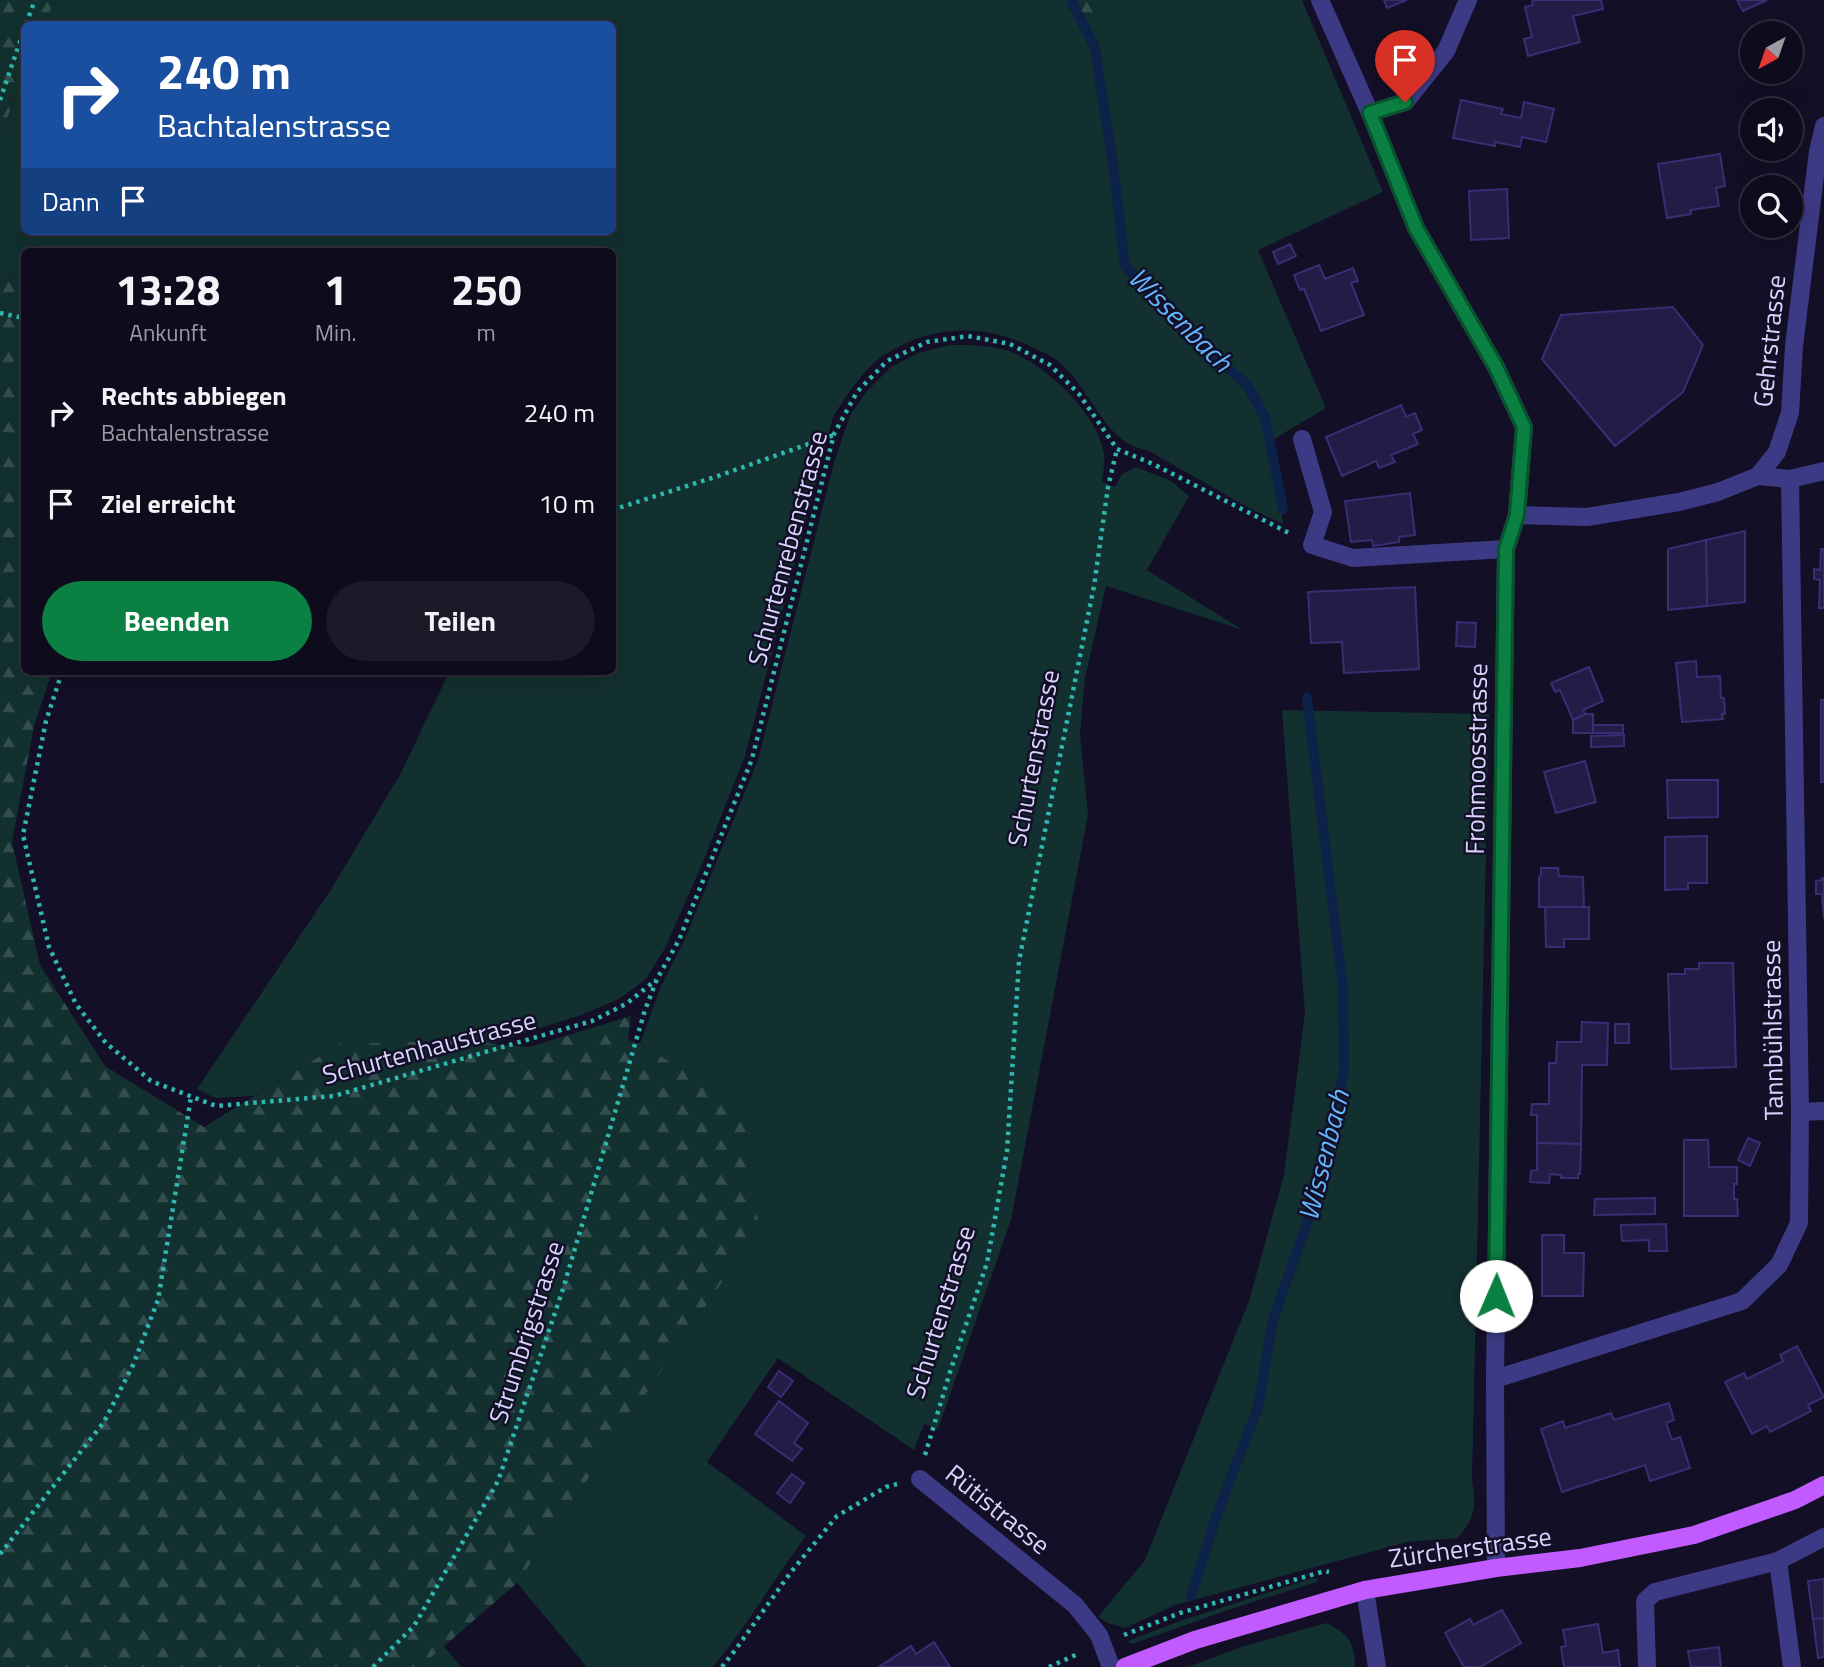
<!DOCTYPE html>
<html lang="de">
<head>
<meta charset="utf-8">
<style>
	body { margin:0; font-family:"Titillium Web",sans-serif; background:#1c1929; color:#f1f3f6; height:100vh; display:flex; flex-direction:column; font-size:26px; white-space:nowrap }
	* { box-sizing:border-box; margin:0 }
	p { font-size:23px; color:#9b9ba3 }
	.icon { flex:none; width:38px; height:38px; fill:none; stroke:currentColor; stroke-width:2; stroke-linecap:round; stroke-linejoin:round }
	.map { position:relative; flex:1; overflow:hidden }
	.sheet { position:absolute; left:21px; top:248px; width:595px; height:427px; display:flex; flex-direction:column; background:#0e0b1c; border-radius:10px; box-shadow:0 7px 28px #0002,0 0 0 2px #2e2b3b }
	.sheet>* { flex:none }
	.hud { position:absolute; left:21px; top:21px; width:595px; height:214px; border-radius:10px; box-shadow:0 7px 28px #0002,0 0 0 2px #2e2b3b; background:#1a4fa0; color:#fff; overflow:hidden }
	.needle { width:46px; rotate:220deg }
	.tools { position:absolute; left:1740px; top:21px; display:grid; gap:14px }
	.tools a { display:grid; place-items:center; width:63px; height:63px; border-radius:50%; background:#0e0b1c; box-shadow:0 7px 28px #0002,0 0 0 2px #2e2b3b; font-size:35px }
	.pin { position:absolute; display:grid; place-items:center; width:60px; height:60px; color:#fff; margin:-72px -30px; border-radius:50% 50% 50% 0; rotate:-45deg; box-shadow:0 0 7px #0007 }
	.pin .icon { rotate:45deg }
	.me { position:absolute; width:77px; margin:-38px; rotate:1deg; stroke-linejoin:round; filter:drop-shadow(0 0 5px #0008) }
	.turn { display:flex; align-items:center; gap:24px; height:147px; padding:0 21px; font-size:32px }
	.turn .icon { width:91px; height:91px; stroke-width:2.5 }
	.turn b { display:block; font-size:49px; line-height:60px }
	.then { display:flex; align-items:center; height:66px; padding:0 21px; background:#0003; gap:14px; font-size:26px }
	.eta { display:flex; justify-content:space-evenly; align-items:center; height:119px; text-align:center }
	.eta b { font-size:42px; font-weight:700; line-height:49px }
	.primary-button { display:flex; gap:14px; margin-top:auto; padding:14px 21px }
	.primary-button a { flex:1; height:80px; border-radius:42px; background:#0b8043; color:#fff; font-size:28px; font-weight:700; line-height:80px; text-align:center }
	.primary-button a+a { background:#1c1929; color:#f1f3f6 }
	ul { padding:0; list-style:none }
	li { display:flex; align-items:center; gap:21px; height:91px; padding:0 21px }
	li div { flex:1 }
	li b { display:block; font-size:26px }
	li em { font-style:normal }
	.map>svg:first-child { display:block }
</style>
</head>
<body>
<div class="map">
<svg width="1824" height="1667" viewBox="0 0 1824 1667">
	<defs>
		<pattern id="forest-firs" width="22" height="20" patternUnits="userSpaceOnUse" patternTransform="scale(1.75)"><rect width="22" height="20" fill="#12302f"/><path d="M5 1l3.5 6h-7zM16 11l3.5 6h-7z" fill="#344d4e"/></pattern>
	</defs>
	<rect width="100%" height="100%" fill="#130f26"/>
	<g fill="#12302f">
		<path d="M54 0H1061L1084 30 1099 17 1087 0H1302L1383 192 1258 250 1326 408 1274 439 1283 524 1249 508 1149 451C1144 450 1138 448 1133 446 1101 432 1086 381 1055 359 1050 355 1042 352 1036 349 985 323 933 324 884 355 864 368 845 398 833 417L745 756 703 862 665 948 646 979 619 999 581 1015 491 1044 477 1040 341 1044 254 1096 215 1098 197 1089 330 891 401 773 449 672H612V252H24V282L0 276V137L24 75V231H612V24H45Z"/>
		<path d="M950 345C970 345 989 345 1009 351 1045 364 1100 415 1104 455 1105 464 1103 474 1102 482L1115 487 1122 474 1136 467 1171 481 1189 496 1147 570 1243 630 1106 586 1085 678 1080 734 1088 815 1011 1220 938 1429 924 1424 914 1450 778 1358 707 1462 806 1536C774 1579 747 1626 713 1667H587L517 1583 759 1228 742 1106 640 1044 661 986 684 941 758 760 835 459 850 416 866 392 891 367 918 353Z"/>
		<path d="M1282 710 1489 714 1472 1480C1476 1508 1476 1515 1458 1538L1407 1542 1175 1605 1125 1628 1108 1623 1098 1617 1145 1560 1249 1301 1284 1175 1305 1013Z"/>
		<path d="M1313 1578 1318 1579 1317 1582 1234 1608 1132 1644 1128 1642 1130 1640 1180 1621Z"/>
		<path d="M1327 1623C1349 1635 1354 1641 1355 1667H1188L1244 1646Z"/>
		<path d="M444 1646 461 1667H420Z"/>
	</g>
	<g fill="url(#forest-firs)">
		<path d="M0 0H54L45 24H24V75L0 137Z"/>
		<path d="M1061 0H1087L1099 17 1084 31Z"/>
		<path d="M0 276 24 282V672H52L34 726 12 842 40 965 105 1066 204 1127 340 1044 477 1040 491 1044 529 1047 631 1016 628 1040 640 1044 742 1105 759 1228 517 1583 420 1667H0Z"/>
	</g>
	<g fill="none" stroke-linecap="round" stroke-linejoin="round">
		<g stroke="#0c2248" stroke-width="10">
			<path d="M1071 0 1095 48 1114 172 1125 266 1182 327 1247 385 1265 417 1283 509"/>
			<path d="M1191 1596 1215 1520 1258 1407 1273 1320 1310 1214 1344 1072 1343 988 1307 698"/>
		</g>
	</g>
	<g fill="#241b47" stroke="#3b2d73" stroke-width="2">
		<path d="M1384 0H1407L1387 8Z"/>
		<path d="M1532 0H1601L1603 9 1573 16 1580 42 1528 56 1524 39 1532 37 1525 7 1533 5Z"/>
		<path d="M1737 0H1767L1743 11Z"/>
		<path d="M1461 100 1503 109 1501 114 1521 118 1524 102 1554 109 1546 142 1522 137 1520 147 1495 142V146L1453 138Z"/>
		<path d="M1720 154 1725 186 1716 188 1719 206 1690 210 1691 214 1667 218 1658 164Z"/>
		<path d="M1507 189 1509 238 1471 240 1469 191Z"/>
		<path d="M1290 244 1296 256 1278 264 1273 252Z"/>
		<path d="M1319 265 1325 279 1353 268 1358 281 1351 283 1364 315 1321 331 1304 289 1300 290 1294 275Z"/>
		<path d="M1673 307 1703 345 1683 392 1615 446 1542 359 1561 315Z"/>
		<path d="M1401 405 1406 417 1415 413 1422 430 1413 434 1418 444 1391 455 1395 462 1379 468 1376 461 1342 476 1326 437Z"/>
		<path d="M1410 493 1415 535 1399 537V542L1373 546 1372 540 1351 542 1345 501Z"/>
		<path d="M1745 531V602L1707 606 1706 540Z"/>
		<path d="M1706 540 1707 606 1668 610V549Z"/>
		<path d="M1821 549H1824V608H1819L1820 580 1814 579V569L1820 570Z"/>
		<path d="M1415 587 1419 669 1344 673 1342 642 1311 643 1308 592Z"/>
		<path d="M1457 622 1476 623 1475 647 1456 646Z"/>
		<path d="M1696 661 1697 677 1720 676 1721 698H1724L1725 714H1722L1723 719 1682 722 1676 663Z"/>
		<path d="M1589 667 1603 701 1583 710 1585 714 1573 720 1560 690 1555 692 1551 683Z"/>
		<rect x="1821" y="700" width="3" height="82"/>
		<path d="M1585 714H1593V733H1573V720Z"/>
		<rect x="1593" y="725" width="30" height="8"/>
		<path d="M1624 735V746L1591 747V736Z"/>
		<path d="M1585 761 1596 802 1556 813 1544 772Z"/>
		<path d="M1667 780H1718V817L1668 818Z"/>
		<path d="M1707 836V883H1688V889L1665 890V837Z"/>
		<path d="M1541 868H1558L1559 876 1583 877 1584 907H1539V877L1541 876Z"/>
		<path d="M1822 878H1824V919L1822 894H1816V881L1822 880Z"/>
		<path d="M1545 907H1589V939H1564V947H1546Z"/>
		<path d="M1699 963H1733L1736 1067 1671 1069 1668 974H1685V969H1699Z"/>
		<path d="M1582 1022 1608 1023 1607 1065H1582L1581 1144 1537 1143V1115H1531L1532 1104H1549V1063H1556L1557 1042H1581Z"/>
		<rect x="1615" y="1024" width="14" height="19"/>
		<path d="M1748 1138 1760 1143 1750 1166 1738 1160Z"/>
		<path d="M1684 1140H1708L1709 1167H1737V1184H1734V1199H1737L1738 1216H1684Z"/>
		<path d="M1537 1143 1581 1144 1580 1174H1578V1178H1561V1175L1550 1174 1549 1183 1530 1182 1531 1171 1537 1170Z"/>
		<path d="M1655 1198V1214L1594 1215 1595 1199Z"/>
		<path d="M1666 1224 1667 1251H1649V1240L1622 1241 1621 1225Z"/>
		<path d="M1542 1235H1564V1253H1584L1583 1296H1542Z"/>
		<path d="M1797 1346 1824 1397 1808 1405 1811 1411 1770 1432 1767 1426 1752 1434 1725 1382 1744 1373 1747 1379 1783 1361 1780 1355Z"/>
		<path d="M779 1371 793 1381 781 1397 768 1387Z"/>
		<path d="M779 1401 808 1423 794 1443 802 1449 792 1461 755 1434Z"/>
		<path d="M1669 1403 1674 1420 1666 1423 1672 1440 1680 1437 1690 1468 1650 1481 1645 1465 1562 1492 1541 1429 1563 1421 1565 1428 1611 1413 1614 1420Z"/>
		<path d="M792 1474 804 1483 790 1503 777 1493Z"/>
		<path d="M1824 1579V1618L1813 1619 1808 1581Z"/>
		<path d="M1502 1610 1521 1643 1480 1667H1464L1445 1633 1470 1619 1473 1625Z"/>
		<path d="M1824 1618V1657L1818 1658 1813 1619Z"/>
		<path d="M1598 1624 1603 1653 1618 1650 1620 1667H1564L1561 1647 1566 1646 1563 1630Z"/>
		<path d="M934 1642 950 1667H879L911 1646 916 1654Z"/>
		<path d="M1719 1647 1721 1667H1691L1688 1651Z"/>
	</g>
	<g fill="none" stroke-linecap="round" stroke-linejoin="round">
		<g stroke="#2fb8b0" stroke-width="4.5" stroke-dasharray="3.5 5" stroke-linecap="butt">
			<path d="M26 24 35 0"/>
			<path d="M0 100 24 30"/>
			<path d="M0 313 24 318"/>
			<path d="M1117 449 1153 464 1289 533"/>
			<path d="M612 510 718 476 834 435"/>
			<path d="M62 672 46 721 23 835 49 947 76 1004 106 1043 151 1081 216 1106 334 1096 592 1021 626 1004 656 980"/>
			<path d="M925 1455 950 1372 987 1263 1007 1151 1019 961 1094 586 1108 487 1117 449"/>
			<path d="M0 1554 104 1422 133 1365 158 1300 191 1097"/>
			<path d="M1124 1635 1180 1613 1325 1571 1329 1572"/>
			<path d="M373 1667 414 1626 498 1481 563 1289 645 1010 657 979 679 940 752 759 834 434 857 392 887 361 927 342 968 336 1010 344 1050 365 1079 394 1117 449"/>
			<path d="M722 1667 736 1649 791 1572 837 1516 886 1487 897 1484"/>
			<path d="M1049 1667 1080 1653"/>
		</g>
		<g stroke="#3d3a85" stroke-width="18">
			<path d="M1320 0 1370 113 1416 228 1496 367 1524 427 1517 515 1506 549 1495 1379 1496 1568"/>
			<path d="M1370 113 1405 102 1446 51 1468 0"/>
			<path d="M1302 439 1323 512 1312 545 1353 558 1506 549"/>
			<path d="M1758 476 1790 479 1824 471"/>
			<path d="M1517 515 1587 517 1679 502 1718 492 1758 476 1777 452 1790 413 1794 346 1818 151 1824 126"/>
			<path d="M1800 1112 1824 1111"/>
			<path d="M1495 1379 1742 1301 1779 1265 1799 1223 1800 1112 1790 479"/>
			<path d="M920 1479 1075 1605 1099 1635 1111 1667"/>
			<path d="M1365 1590 1377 1667"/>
			<path d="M1647 1667 1645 1601 1655 1592 1778 1561"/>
			<path d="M1792 1667 1778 1561 1824 1537"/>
		</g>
		<path stroke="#c25bff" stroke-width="18" d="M1125 1667 1195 1640 1365 1590 1496 1568 1580 1558 1694 1535 1795 1500 1824 1485"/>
	</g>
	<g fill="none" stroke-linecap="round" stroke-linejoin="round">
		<defs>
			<path id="route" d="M1405 102 1370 113 1416 228 1496 367 1524 427 1517 515 1506 549 1496 1296"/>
		</defs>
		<use href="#route" stroke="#07532c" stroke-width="18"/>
		<use href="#route" stroke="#0b8043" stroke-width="12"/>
	</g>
	<g text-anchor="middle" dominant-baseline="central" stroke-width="5" stroke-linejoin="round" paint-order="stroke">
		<g font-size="26" fill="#d9d4ff" stroke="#130f26">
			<text transform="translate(1769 341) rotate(-84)">Gehrstrasse</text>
			<text transform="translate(787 548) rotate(-75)">Schurtenrebenstrasse</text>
			<text transform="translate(1033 758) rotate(-79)">Schurtenstrasse</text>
			<text transform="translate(1476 759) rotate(-89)">Frohmoosstrasse</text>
			<text transform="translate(1772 1030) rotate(-91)">Tannbühlstrasse</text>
			<text transform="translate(429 1047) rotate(-15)">Schurtenhaustrasse</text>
			<text transform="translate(940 1312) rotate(-73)">Schurtenstrasse</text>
			<text transform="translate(526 1332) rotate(-72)">Strumbrigstrasse</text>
			<text transform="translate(998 1509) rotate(39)">Rütistrasse</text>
			<text transform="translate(1470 1547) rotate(-8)">Zürcherstrasse</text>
		</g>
		<g font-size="28" font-style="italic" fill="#62b6ff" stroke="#130f26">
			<text transform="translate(1181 319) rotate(45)">Wissenbach</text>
			<text transform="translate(1323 1155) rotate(-76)">Wissenbach</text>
		</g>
	</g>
</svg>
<div class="tools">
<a><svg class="needle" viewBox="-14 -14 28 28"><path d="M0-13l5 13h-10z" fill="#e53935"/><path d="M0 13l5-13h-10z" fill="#9b9ba3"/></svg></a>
<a><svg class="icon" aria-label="sound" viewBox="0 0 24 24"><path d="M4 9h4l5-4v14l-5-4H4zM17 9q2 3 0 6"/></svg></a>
<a><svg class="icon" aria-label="search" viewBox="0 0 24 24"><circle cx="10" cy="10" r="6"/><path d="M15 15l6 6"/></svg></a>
</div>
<div class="pin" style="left:1405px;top:102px;background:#d93025"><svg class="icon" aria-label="arrive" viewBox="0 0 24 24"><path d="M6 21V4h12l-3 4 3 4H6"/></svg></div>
<svg class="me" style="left:1496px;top:1296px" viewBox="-20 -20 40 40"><circle r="19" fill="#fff"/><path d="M0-13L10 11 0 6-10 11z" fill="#0b8043"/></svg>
<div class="hud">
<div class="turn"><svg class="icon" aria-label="right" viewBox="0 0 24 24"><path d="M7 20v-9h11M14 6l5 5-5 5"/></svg><div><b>240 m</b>Bachtalenstrasse</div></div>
<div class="then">Dann<svg class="icon" aria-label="arrive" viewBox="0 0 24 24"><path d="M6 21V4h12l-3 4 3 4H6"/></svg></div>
</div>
<section class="sheet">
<div class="eta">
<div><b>13:28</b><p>Ankunft</p></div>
<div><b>1</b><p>Min.</p></div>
<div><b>250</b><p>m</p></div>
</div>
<ul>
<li><svg class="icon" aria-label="right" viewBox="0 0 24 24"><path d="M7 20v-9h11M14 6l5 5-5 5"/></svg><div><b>Rechts abbiegen</b><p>Bachtalenstrasse</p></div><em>240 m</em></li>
<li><svg class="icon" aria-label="arrive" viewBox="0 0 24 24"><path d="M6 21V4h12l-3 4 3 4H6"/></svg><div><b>Ziel erreicht</b></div><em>10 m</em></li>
</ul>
<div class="primary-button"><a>Beenden</a><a>Teilen</a></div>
</section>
</div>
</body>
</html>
